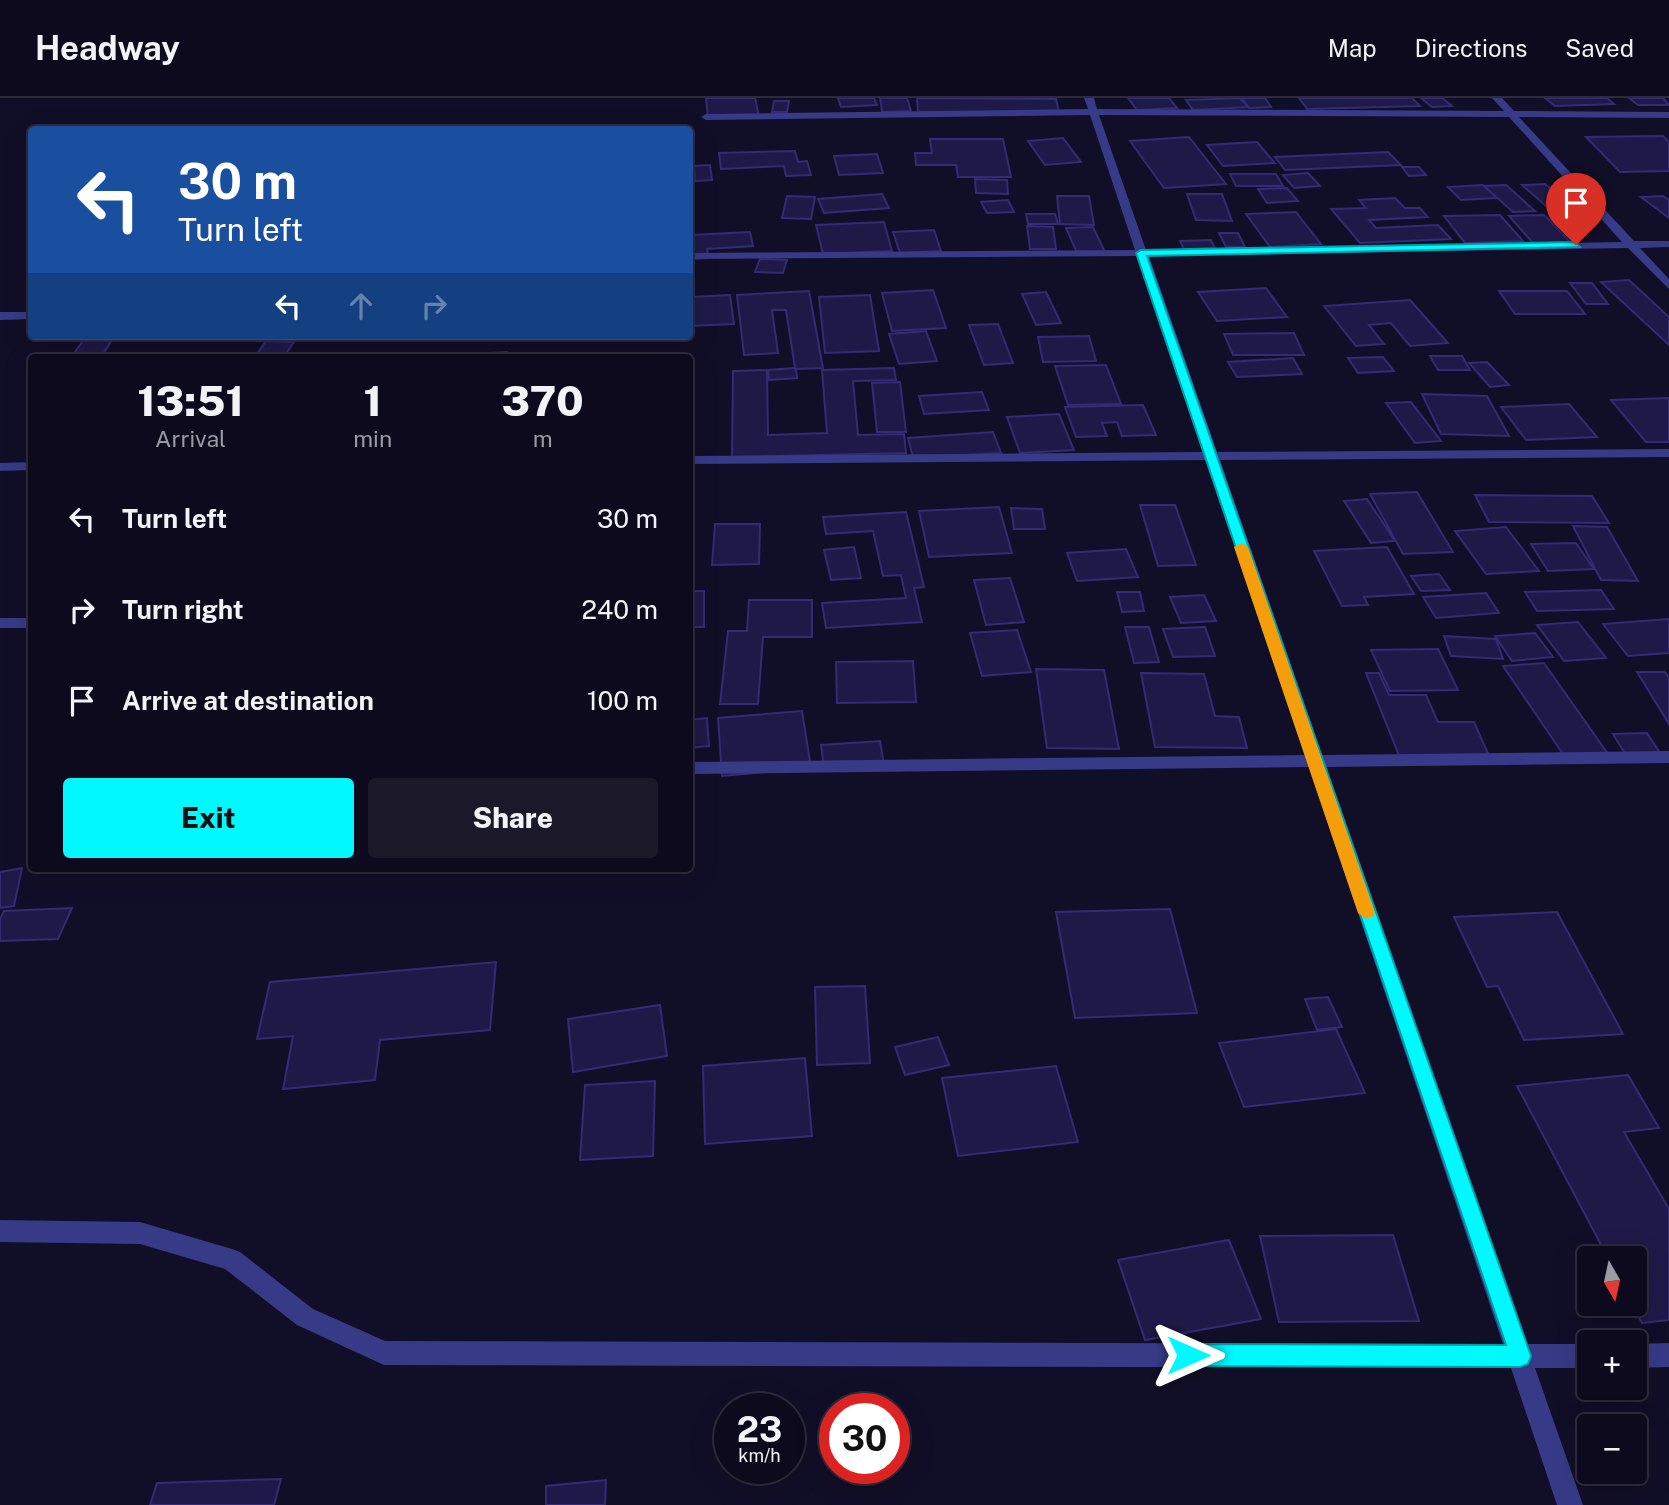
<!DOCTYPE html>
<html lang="en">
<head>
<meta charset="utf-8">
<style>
	body { margin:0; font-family:"Public Sans",sans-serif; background:#1b182a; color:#f1f3f6; height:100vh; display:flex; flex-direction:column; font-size:26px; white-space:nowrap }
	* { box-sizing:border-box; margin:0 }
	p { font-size:23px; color:#9a9aa4 }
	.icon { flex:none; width:38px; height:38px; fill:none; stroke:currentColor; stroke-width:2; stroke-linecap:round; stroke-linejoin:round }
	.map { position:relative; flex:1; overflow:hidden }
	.panel { position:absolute; left:28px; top:256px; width:665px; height:518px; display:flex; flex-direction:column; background:#0d0a1d; border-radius:7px; box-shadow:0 7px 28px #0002,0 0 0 2px #2d2b3b }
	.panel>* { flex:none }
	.top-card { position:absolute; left:28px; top:28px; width:665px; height:214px; border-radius:7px; box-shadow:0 7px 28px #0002,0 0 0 2px #2d2b3b; background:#1a4fa0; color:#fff; overflow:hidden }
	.needle { width:46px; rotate:171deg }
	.buttons { position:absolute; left:1577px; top:1148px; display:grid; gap:14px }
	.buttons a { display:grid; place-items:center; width:70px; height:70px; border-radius:7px; background:#0d0a1d; box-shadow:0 7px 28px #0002,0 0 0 2px #2d2b3b; font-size:35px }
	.speed { position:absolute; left:714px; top:1295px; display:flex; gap:14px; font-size:35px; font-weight:700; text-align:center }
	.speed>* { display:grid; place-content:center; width:91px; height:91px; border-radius:50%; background:#0d0a1d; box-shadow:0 7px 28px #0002,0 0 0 2px #2d2b3b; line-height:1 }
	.speed small { font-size:18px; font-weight:400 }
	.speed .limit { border:10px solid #d22; background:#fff; color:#111 }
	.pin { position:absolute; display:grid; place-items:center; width:60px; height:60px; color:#fff; margin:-72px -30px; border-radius:50% 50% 50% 0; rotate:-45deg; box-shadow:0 0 7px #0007 }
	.pin .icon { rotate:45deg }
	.me { position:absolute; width:77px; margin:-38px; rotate:90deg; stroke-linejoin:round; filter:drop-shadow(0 0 5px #0008) }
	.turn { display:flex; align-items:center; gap:24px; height:147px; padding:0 35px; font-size:32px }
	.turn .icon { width:91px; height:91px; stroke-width:2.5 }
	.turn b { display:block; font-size:49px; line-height:60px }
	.lanes { display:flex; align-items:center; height:66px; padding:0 35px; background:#0003; justify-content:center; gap:35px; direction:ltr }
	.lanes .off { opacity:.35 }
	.eta { display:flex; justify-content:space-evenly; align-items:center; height:119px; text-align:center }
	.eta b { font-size:42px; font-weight:800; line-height:49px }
	.cta { display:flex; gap:14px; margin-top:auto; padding:14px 35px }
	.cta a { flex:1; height:80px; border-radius:7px; background:#00f8ff; color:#111; font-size:28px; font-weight:800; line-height:80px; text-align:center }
	.cta a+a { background:#1b182a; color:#f1f3f6 }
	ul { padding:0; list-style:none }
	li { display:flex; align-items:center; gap:21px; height:91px; padding:0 35px }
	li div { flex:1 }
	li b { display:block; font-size:26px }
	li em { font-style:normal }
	header { display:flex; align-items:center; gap:42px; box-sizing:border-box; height:98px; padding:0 35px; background:#0d0a1d; border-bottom:2px solid #2d2b3b }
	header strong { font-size:33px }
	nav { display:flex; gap:38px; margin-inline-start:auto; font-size:24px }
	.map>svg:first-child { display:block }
</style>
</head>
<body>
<header>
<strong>Headway</strong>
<nav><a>Map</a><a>Directions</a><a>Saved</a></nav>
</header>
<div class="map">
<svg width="1669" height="1407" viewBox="0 0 1669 1407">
	<rect width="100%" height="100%" fill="#110e27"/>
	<g fill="#1f1948" stroke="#342a75" stroke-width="2">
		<path d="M706 0H755L759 18 708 20Z"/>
		<path d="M838 0H874L877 7 841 9Z"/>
		<path d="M880 0H907L911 13 882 14Z"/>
		<path d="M917 0 1056 1 1059 14H918Z"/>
		<path d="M1128 0H1169L1177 10 1137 12Z"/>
		<path d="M1240 0 1248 9 1193 12 1186 2Z"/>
		<path d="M1242 0H1265L1271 9 1249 10Z"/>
		<path d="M1299 0H1412L1420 8 1307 11Z"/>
		<path d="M1421 0H1442L1452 8 1432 9Z"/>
		<path d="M1545 0H1607L1614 6 1555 8Z"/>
		<path d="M1629 0H1663L1669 7H1638Z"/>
		<path d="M774 3H789L787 14H772Z"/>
		<path d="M1663 38 1669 44V73L1620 74 1586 39Z"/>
		<path d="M1189 39 1226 86 1164 90 1130 43Z"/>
		<path d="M1063 40 1081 64 1045 67 1028 43Z"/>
		<path d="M930 41H1003L1011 79H958L956 67H916L915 55H932Z"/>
		<path d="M1257 44 1275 65 1223 68 1207 47Z"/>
		<path d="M795 53 798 64 807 63 811 77 786 78 784 68 721 71 719 55Z"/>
		<path d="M1388 54 1401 67 1285 72 1275 59Z"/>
		<path d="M877 56 883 75 839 77 834 58Z"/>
		<path d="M710 67 712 82 695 83 694 68Z"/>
		<path d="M1402 69H1419L1426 77 1409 78Z"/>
		<path d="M1308 75 1320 88 1294 90 1283 77Z"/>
		<path d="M1230 76H1276L1283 88H1236Z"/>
		<path d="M975 81 1007 82 1008 96 976 95Z"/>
		<path d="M1545 86 1578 113 1554 115 1522 87Z"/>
		<path d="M1483 87 1497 100 1461 102 1448 89Z"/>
		<path d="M1506 87 1535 113 1513 114 1484 88Z"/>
		<path d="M1287 90 1298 103 1267 105 1258 91Z"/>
		<path d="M882 96 889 110 824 115 818 101Z"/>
		<path d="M1187 96H1222L1232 123 1196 122Z"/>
		<path d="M787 98 815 99 811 121 782 120Z"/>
		<path d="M1057 98H1089L1094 127 1060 126Z"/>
		<path d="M1663 98 1669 102V120L1641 99Z"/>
		<path d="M1395 100 1405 110H1420L1428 119 1369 122 1376 130 1438 127 1451 141 1360 145 1331 111 1366 110 1359 102Z"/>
		<path d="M1008 102 1014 114 987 115 981 104Z"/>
		<path d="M1296 114 1321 146 1270 149 1246 116Z"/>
		<path d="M1026 116H1055L1058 126H1028Z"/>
		<path d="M1500 117 1523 143 1465 145 1444 118Z"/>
		<path d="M1544 117 1570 144 1533 145 1509 118Z"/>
		<path d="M884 124 892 153 823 156 816 127Z"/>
		<path d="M1027 128 1053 129 1056 151H1030Z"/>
		<path d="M1093 129 1105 154 1077 155 1066 130Z"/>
		<path d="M934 132 941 153 900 155 893 134Z"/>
		<path d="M750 134 753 148 707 151 709 160 690 161V137Z"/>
		<path d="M1219 135H1238L1245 149H1226Z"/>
		<path d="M1211 142 1215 150 1184 151 1180 143Z"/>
		<path d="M760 161 787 162 783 175 755 174Z"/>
		<path d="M1629 182 1669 219V247L1601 184Z"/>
		<path d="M1570 185H1592L1608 206H1586Z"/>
		<path d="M1266 190 1287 219 1217 223 1198 194Z"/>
		<path d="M933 192 946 230 892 233 882 195Z"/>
		<path d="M809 193 823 270 796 271 797 280 769 282 768 272 795 270 786 212H772L778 255 744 257 737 197Z"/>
		<path d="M1499 193H1567L1585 216H1515Z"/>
		<path d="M1046 194 1061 225 1036 227 1022 196Z"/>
		<path d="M730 197 734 226 690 228V199Z"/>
		<path d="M870 197 879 253 825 255 819 199Z"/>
		<path d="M1410 202 1448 245 1410 248 1391 225 1369 227 1384 246 1356 248 1324 208Z"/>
		<path d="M998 226 1013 265 984 267 969 227Z"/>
		<path d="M926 233 937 263 899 266 889 236Z"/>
		<path d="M1294 235 1304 257H1233L1224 236Z"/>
		<path d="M1089 238 1096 263 1043 264 1038 239Z"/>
		<path d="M114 239 101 259 72 258 85 240Z"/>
		<path d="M266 243 294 244 285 257 257 256Z"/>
		<path d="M507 254V259H450V257Z"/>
		<path d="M1430 258H1462L1470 272H1438Z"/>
		<path d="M1383 259 1394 273 1358 275 1348 260Z"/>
		<path d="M1293 260 1302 276 1237 279 1228 264Z"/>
		<path d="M1487 264 1509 287 1490 289 1469 265Z"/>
		<path d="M1106 267 1121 306 1068 307 1055 268Z"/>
		<path d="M894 270 896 282 853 283 858 337 904 336 906 355 732 359 733 273 767 272 768 337 827 335 822 272Z"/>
		<path d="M900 284 906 334H877L872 285Z"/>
		<path d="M982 294 989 312 924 316 919 298Z"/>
		<path d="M1422 296 1487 298 1509 338 1441 336Z"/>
		<path d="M1669 300V344H1646L1611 302Z"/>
		<path d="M1411 304 1441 343 1415 345 1386 305Z"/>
		<path d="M1569 306 1597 339 1526 342 1501 309Z"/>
		<path d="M1143 307 1156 337 1122 338 1117 324 1102 325 1107 338 1076 339 1065 309Z"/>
		<path d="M1059 316 1074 352 1020 355 1007 319Z"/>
		<path d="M993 334 1001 355 913 360 908 340Z"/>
		<path d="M1417 394 1453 454 1403 456 1370 396Z"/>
		<path d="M1475 397 1592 398 1609 425 1489 424Z"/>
		<path d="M1367 401 1395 443 1371 445 1344 403Z"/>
		<path d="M1140 407H1175L1196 467 1158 468Z"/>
		<path d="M999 409 1012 455 929 459 919 413Z"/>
		<path d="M1011 410 1042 411 1045 431H1014Z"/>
		<path d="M906 414 924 489 914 490 922 524 826 530 822 505 906 500 901 477 883 478 873 433 826 436 823 419Z"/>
		<path d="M715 426H760L759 466 712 467Z"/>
		<path d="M1573 428 1607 429 1638 483 1601 482Z"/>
		<path d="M1506 429 1539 473 1486 476 1455 433Z"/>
		<path d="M1576 445 1594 471 1548 473 1531 446Z"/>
		<path d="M854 449 861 480 831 482 824 452Z"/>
		<path d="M1387 449 1414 496 1364 499 1368 507 1342 508 1314 453Z"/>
		<path d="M1126 451 1138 479 1077 483 1067 455Z"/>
		<path d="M1439 476 1450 492 1421 493 1411 478Z"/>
		<path d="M1010 480 1024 524 986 527 974 482Z"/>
		<path d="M1601 492 1614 511 1537 513 1525 494Z"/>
		<rect x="690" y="493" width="14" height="36"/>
		<path d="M1117 494H1140L1144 513 1122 514Z"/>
		<path d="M1486 495 1499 515 1436 520 1423 499Z"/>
		<path d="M1204 497 1216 523 1181 525 1170 499Z"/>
		<path d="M749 502H812V539H763L758 606H720L728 533H747Z"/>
		<path d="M1669 521V555L1628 558 1603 526Z"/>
		<path d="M1578 524 1606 560 1564 563 1537 527Z"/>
		<path d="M1125 529H1149L1159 564 1134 565Z"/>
		<path d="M1205 529 1215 558 1173 559 1163 531Z"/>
		<path d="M1017 532 1031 574 982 578 970 535Z"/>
		<path d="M1535 535 1553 559 1512 563 1495 538Z"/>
		<path d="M1444 538 1496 541 1503 561 1451 558Z"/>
		<path d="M1438 551 1458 592 1390 593 1371 552Z"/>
		<path d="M913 563 916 604 837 605 836 564Z"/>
		<path d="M1544 565 1608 656 1565 659 1503 568Z"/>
		<path d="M1036 571 1104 572 1119 651 1047 650Z"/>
		<path d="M1637 574H1665L1669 580V626Z"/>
		<path d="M1141 575 1204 576 1215 618 1239 619 1247 650 1155 649Z"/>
		<path d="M1366 575H1379L1389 597H1426L1438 624H1474L1490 660H1400Z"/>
		<path d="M802 613 811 670 722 678 718 620Z"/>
		<path d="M707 620 709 648 690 650V622Z"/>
		<path d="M1647 635 1662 658 1627 659 1613 636Z"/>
		<path d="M880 643 884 667 824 672 821 647Z"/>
		<path d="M22 770 14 808 0 810V774Z"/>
		<path d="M72 810 58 841 0 843V821L4 813Z"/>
		<path d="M1170 811 1197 915 1075 920 1056 814Z"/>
		<path d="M1557 814 1623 936 1524 942 1498 888 1487 889 1454 819Z"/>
		<path d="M496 864 490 932 380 942 375 982 283 991 293 938 257 941 270 884Z"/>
		<path d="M865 888 870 965 817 967 815 889Z"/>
		<path d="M1328 899 1342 929 1317 932 1305 901Z"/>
		<path d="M660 907 667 958 573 974 568 921Z"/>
		<path d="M1336 931 1365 995 1244 1009 1219 945Z"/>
		<path d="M938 939 949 967 905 977 895 949Z"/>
		<path d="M805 960 812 1038 705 1046 703 968Z"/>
		<path d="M1056 968 1078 1044 958 1058 942 980Z"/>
		<path d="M1628 977 1659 1030 1624 1034 1669 1111V1222L1642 1225 1632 1206 1634 1160H1608L1517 988Z"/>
		<path d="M655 983 653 1058 580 1062 585 987Z"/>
		<path d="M1393 1137 1419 1223 1279 1224 1260 1138Z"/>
		<path d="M1229 1142 1261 1221 1145 1242 1118 1162Z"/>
		<path d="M281 1381 274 1407H150L157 1385Z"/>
		<path d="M606 1382 605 1407H546V1388Z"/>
	</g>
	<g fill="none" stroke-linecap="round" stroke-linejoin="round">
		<g fill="#373a87" fill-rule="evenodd">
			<path d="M1084 0H1094L1097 11 1504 13 1492 0H1502L1514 13 1669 14V20L1519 19 1634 143H1669V149L1640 150 1669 181V191L1628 150 1149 158 1217 354 1669 351V359L1220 362 1322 657 1669 653V665L1326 669 1527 1246H1589V1270H1535L1583 1407H1557L1511 1270 384 1267 297 1227 225 1171 140 1146 0 1144V1122L140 1124 232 1151 240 1154 313 1211 385 1243 1503 1246 1309 669 690 676V664L1305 657 1206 362 690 366V358L1203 354 1138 158 690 161V155L1135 152 1090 17 706 22 701 19 706 16 1088 11ZM1099 17 1509 19 1622 144 1146 152Z"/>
			<path d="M0 214H32V221L0 222Z"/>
			<path d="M32 364V372L0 373V365Z"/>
			<rect x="0" y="520" width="32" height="10"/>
			<path d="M1669 1245V1269L1634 1270V1246Z"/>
		</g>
	</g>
	<path fill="#00f8ff" stroke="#00a1a6" stroke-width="2" d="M1576 144 1580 149 1147 158 1531 1258 1528 1266 1520 1269 1188 1268 1180 1265 1177 1257 1180 1249 1188 1246 1506 1247 1136 155 1141 152Z"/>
	<path fill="#f59e0b" d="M1241 445 1248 449 1375 815 1372 819 1366 821 1358 815 1234 449Z"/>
</svg>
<div class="buttons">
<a><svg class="needle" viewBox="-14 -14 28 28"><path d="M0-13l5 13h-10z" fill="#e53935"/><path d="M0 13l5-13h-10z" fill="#9a9aa4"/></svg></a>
<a>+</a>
<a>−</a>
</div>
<div class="speed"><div>23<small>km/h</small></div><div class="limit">30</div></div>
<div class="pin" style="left:1576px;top:147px;background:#d93025"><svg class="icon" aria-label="arrive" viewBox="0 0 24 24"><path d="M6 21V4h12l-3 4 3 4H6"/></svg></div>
<svg class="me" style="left:1188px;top:1257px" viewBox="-20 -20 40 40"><path d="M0-17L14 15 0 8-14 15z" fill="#00f8ff" stroke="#fff" stroke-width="4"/></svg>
<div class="top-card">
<div class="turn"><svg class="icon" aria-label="left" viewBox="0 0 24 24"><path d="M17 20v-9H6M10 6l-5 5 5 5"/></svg><div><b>30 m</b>Turn left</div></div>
<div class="lanes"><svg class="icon" aria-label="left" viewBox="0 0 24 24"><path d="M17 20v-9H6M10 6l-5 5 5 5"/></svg><svg class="icon off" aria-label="ahead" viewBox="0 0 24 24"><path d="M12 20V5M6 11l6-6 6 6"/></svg><svg class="icon off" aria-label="right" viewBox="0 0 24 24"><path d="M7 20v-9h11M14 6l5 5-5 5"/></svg></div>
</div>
<section class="panel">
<div class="eta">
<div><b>13:51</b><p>Arrival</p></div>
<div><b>1</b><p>min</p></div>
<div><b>370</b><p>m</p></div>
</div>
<ul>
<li><svg class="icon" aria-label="left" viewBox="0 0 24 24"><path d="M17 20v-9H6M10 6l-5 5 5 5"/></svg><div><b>Turn left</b></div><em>30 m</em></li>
<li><svg class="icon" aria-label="right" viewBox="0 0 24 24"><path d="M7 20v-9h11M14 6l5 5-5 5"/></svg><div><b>Turn right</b></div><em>240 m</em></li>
<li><svg class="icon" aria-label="arrive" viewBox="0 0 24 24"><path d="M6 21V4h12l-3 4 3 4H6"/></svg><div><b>Arrive at destination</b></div><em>100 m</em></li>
</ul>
<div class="cta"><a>Exit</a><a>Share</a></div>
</section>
</div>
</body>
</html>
